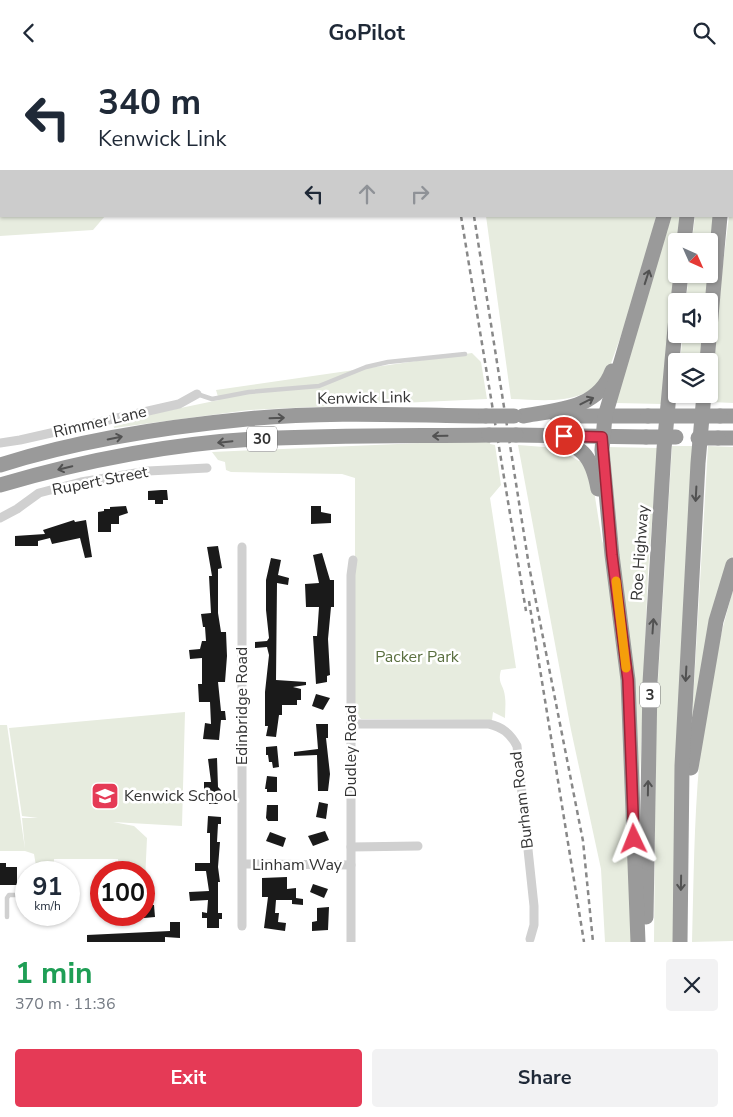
<!DOCTYPE html>
<html lang="en">
<head>
<meta charset="utf-8">
<style>
	body { margin:0; font-family:"Nunito Sans",sans-serif; background:#f2f2f3; color:#1f2937; height:100vh; display:flex; flex-direction:column; font-size:19px; white-space:nowrap }
	* { box-sizing:border-box; margin:0 }
	p { font-size:16px; color:#747a83 }
	.icon { flex:none; width:28px; height:28px; fill:none; stroke:currentColor; stroke-width:2; stroke-linecap:round; stroke-linejoin:round }
	.map { position:relative; height:877px; overflow:hidden }
	.details { display:flex; flex-direction:column; background:#fff; flex:1 }
	.details>* { flex:none }
	.banner { position:absolute; left:0px; top:0px; width:734px; height:152px; box-shadow:0 1px 4px #0004; background:#fff; color:#1f2937; overflow:hidden }
	.needle { width:32px; rotate:135deg }
	.controls { position:absolute; left:668px; top:168px; display:grid; gap:10px }
	.controls a { display:grid; place-items:center; width:50px; height:50px; border-radius:5px; background:#fff; box-shadow:0 1px 4px #0004; font-size:25px }
	.speed { position:absolute; left:15px; top:796px; display:flex; gap:10px; font-size:25px; font-weight:700; text-align:center }
	.speed>* { display:grid; place-content:center; width:65px; height:65px; border-radius:50%; background:#fff; box-shadow:0 1px 4px #0004; line-height:1 }
	.speed small { font-size:12px; font-weight:400 }
	.speed .limit { border:8px solid #d22; background:#fff; color:#111 }
	.pin { position:absolute; display:grid; place-items:center; width:42px; height:42px; color:#fff; margin:-21px; border:2px solid #fff; border-radius:50%; box-shadow:0 1px 5px #0007 }
	.me { position:absolute; width:55px; margin:-28px; rotate:358deg; stroke-linejoin:round; filter:drop-shadow(0 0 4px #0008) }
	.turn { display:flex; align-items:center; gap:18px; height:105px; padding:0 15px; font-size:22px }
	.turn .icon { width:65px; height:65px; stroke-width:2.5 }
	.turn b { display:block; font-size:35px; line-height:42px }
	.lanes { display:flex; align-items:center; height:48px; padding:0 15px; background:#0003; justify-content:center; gap:25px; direction:ltr }
	.lanes .off { opacity:.35 }
	.round { display:grid; place-items:center; flex:none; width:52px; height:52px; border-radius:5px; background:#f2f2f3 }
	.summary { display:flex; align-items:center; justify-content:space-between; height:85px; padding:0 15px }
	h1 { font-size:30px; font-weight:700; line-height:38px; color:#1e9e55 }
	.button { display:flex; gap:10px; margin-top:auto; padding:10px 15px }
	.button a { flex:1; height:58px; border-radius:5px; background:#e53a56; color:#fff; font-size:20px; font-weight:700; line-height:58px; text-align:center }
	.button a+a { background:#f2f2f3; color:#1f2937 }
	header { display:flex; justify-content:space-between; align-items:center; height:65px; padding:0 15px; background:#fff; font-size:22px; font-weight:700 }
	.map>svg:first-child { display:block }
</style>
</head>
<body>
<header><svg class="icon" aria-label="back" viewBox="0 0 24 24"><path d="M15 5l-7 7 7 7"/></svg>GoPilot<svg class="icon" aria-label="search" viewBox="0 0 24 24"><circle cx="10" cy="10" r="6"/><path d="M15 15l6 6"/></svg></header>
<div class="map">
<svg width="733" height="877" viewBox="0 0 733 877">
	<rect width="100%" height="100%" fill="#fff"/>
	<g fill="#e7ecdf">
		<path d="M0 0 74 1H1V151H105L93 165 0 171Z"/>
		<path d="M463 0H684L463 1Z"/>
		<path d="M733 118V338L711 337 721 215 729 151H732Z"/>
		<path d="M486 151H656L643 209 609 304C589 342 548 335 511 334Z"/>
		<path d="M670 151H680L662 339 616 338Z"/>
		<path d="M695 151H716L707 236H686L689 209H709V176H692Z"/>
		<path d="M683 269H705L702 296H680Z"/>
		<path d="M472 288 481 297 487 334 249 345 114 363 113 357 219 335 216 325Z"/>
		<path d="M490 375V379L495 380 501 420 490 433 516 603 501 605C497 619 504 619 505 632 506 639 505 646 505 653L493 647 492 655 361 654 355 646V413L342 409 231 407 226 405 225 397 218 395 212 387Z"/>
		<path d="M518 380 557 383 579 396 581 395 592 413 602 476 606 485 621 597 632 877H605L601 804 571 665Z"/>
		<path d="M672 381H696L679 636 673 877H654L656 648Z"/>
		<path d="M708 381 733 382V490L707 587 692 654Z"/>
		<path d="M607 382 658 383 648 507 639 738Z"/>
		<path d="M733 525V876L692 877C694 806 694 734 703 663 709 616 720 571 733 525Z"/>
		<path d="M185 647 182 761 113 757 134 761 147 773 145 816 144 808 119 807 118 794H54V797H48V807H37L34 789 25 786H0V660H7L25 784 22 753H38L22 751 9 663Z"/>
	</g>
	<g fill="none" stroke-linecap="round" stroke-linejoin="round">
		<g stroke="#cce3ec" stroke-width="14">
			<path d="M158 0V1"/>
			<path d="M0 136H1"/>
		</g>
	</g>
	<g fill="#1a1a1a">
		<path d="M161 425H167L168 435H163V439H155V435H148V426Z"/>
		<path d="M126 441 128 448 119 451V459H111V467H98V447L104 446V444H110V442Z"/>
		<path d="M311 441H321V447L331 449V458L311 459Z"/>
		<path d="M74 455 75 457 86 455 92 492 85 493 80 473 52 479 50 473 38 476V481H15V471L45 469 43 465Z"/>
		<path d="M218 481 222 503 218 504V548L221 567H226L227 591 225 617H218L221 646H225L226 655H221L219 675 203 674 205 658 211 659 210 637H199L198 619H202V593L190 594 189 585 200 584 202 576H206L205 562H203L201 549 211 548 209 511H212L207 482Z"/>
		<path d="M322 488 330 515H334V542H331L328 574 330 610 327 611V617L316 619 313 571H317L319 542H306L305 519 319 518 313 490Z"/>
		<path d="M271 493 281 495 278 510 289 513 288 520 277 518 276 615 306 617V620L293 622 301 624V635H297V640H282V650H279L276 672 266 671 268 661H265V627L269 590 267 582 255 583V577L267 576 269 573 266 545V515Z"/>
		<path d="M316 629 330 633 323 645 312 641Z"/>
		<path d="M316 659H328V673H326L330 709 328 726H318L317 690 294 691V687L318 684Z"/>
		<path d="M277 681 279 702 273 703 272 697H269L268 690H266V682Z"/>
		<path d="M217 693 218 722 221 725V732H218V739H209V725H204V717H211L208 694Z"/>
		<path d="M267 711 277 712V727H267V724H265Z"/>
		<path d="M319 737 328 739 326 754 316 752Z"/>
		<path d="M267 740H278V756H268L266 753Z"/>
		<path d="M208 751 221 752V759H218L217 777H220L218 802 220 817H218V848H222V854H219V863H207V853H202V847L207 848 208 835 190 836 189 827 209 826 206 806H195V798H210V768H207Z"/>
		<path d="M325 766 329 775 313 781 308 771Z"/>
		<path d="M270 767 286 773 283 782 266 776Z"/>
		<path d="M0 798H6V802H17V820H0Z"/>
		<path d="M287 812V824L296 823V833L303 834V840L292 839V835H276L275 848H279L278 857 286 858 285 866 264 863 268 832H262V813Z"/>
		<path d="M313 819 328 824 324 833 310 827Z"/>
		<path d="M144 840H154L155 852 144 853Z"/>
		<path d="M329 842 328 865 312 866V857L317 856V843Z"/>
		<path d="M170 857H180V873L165 872V877H87V870L170 866Z"/>
	</g>
	<g fill="none" stroke-linecap="round" stroke-linejoin="round">
		<g stroke="#d0d0d0" stroke-width="4.5">
			<path d="M197 329 212 334 249 327 319 321 366 302 388 297 465 289"/>
			<path d="M7 852V833L9 830H18L24 833"/>
		</g>
		<g stroke="#d0d0d0" stroke-width="9">
			<path d="M0 378 20 375 179 339 197 329"/>
			<path d="M0 453 17 444 39 428 81 417 148 406 207 403"/>
			<path d="M351 659H489C502 662 510 668 517 681L534 841V860L530 874"/>
			<path d="M351 782 418 781"/>
			<path d="M243 799 351 800"/>
			<path d="M242 861V482"/>
			<path d="M351 877V510L353 495"/>
		</g>
		<g stroke="#9a9a9a" stroke-width="15">
			<path d="M695 1 696 0"/>
			<path d="M732 49 733 45"/>
			<path d="M684 176 687 151"/>
			<path d="M678 236 681 209"/>
			<path d="M707 296 720 151"/>
			<path d="M523 351C558 345 598 344 612 306"/>
			<path d="M557 351H648"/>
			<path d="M720 351H733"/>
			<path d="M516 370 646 372"/>
			<path d="M549 371C581 381 592 389 598 424"/>
			<path d="M718 373H733"/>
			<path d="M0 400C79 375 164 362 247 354 326 346 407 350 486 351"/>
			<path d="M0 420C82 396 168 379 254 374 332 370 411 371 489 370"/>
			<path d="M691 703 716 556 733 500"/>
			<path d="M646 852 650 618 664 384 676 252"/>
			<path d="M638 877 628 615 612 490 602 385 605 351 664 151"/>
			<path d="M680 877 682 701 698 398 704 329"/>
		</g>
		<g stroke="#888" stroke-width="2.5" stroke-dasharray="5 4" stroke-linecap="butt">
			<path d="M435 0V1"/>
			<path d="M450 0V1"/>
			<path d="M461 151 526 546"/>
			<path d="M474 151 529 501 583 776 593 877"/>
			<path d="M529 536 584 877"/>
		</g>
		<g stroke="#9a9a9a" stroke-width="15">
			<path d="M486 351H514"/>
			<path d="M648 351H720"/>
			<path d="M489 370H516"/>
			<path d="M646 372H676"/>
			<path d="M698 373H718"/>
		</g>
	</g>
	<defs><path id="oneway-shaft" d="M-6 0H5M1.5-3L5.5 0L1.5 3" fill="none" stroke-width="1.6" stroke-linecap="round" stroke-linejoin="round" transform="scale(1.25)"/></defs>
	<g stroke="#525252">
		<use href="#oneway-shaft" transform="translate(647 212) rotate(-72)"/>
		<use href="#oneway-shaft" transform="translate(587 336) rotate(-27)"/>
		<use href="#oneway-shaft" transform="translate(277 353) rotate(-2)"/>
		<use href="#oneway-shaft" transform="translate(440 371) rotate(179)"/>
		<use href="#oneway-shaft" transform="translate(115 373) rotate(-11)"/>
		<use href="#oneway-shaft" transform="translate(225 377) rotate(174)"/>
		<use href="#oneway-shaft" transform="translate(65 403) rotate(167)"/>
		<use href="#oneway-shaft" transform="translate(696 429) rotate(93)"/>
		<use href="#oneway-shaft" transform="translate(653 561) rotate(-86)"/>
		<use href="#oneway-shaft" transform="translate(686 609) rotate(93)"/>
		<use href="#oneway-shaft" transform="translate(648 723) rotate(-89)"/>
		<use href="#oneway-shaft" transform="translate(681 818) rotate(91)"/>
	</g>
	<g fill="none" stroke-linecap="round" stroke-linejoin="round">
		<defs>
			<path id="route" d="M564 371 602 372 612 490 628 615 634 774"/>
		</defs>
		<use href="#route" stroke="#952638" stroke-width="12"/>
		<use href="#route" stroke="#e53a56" stroke-width="9"/>
		<path stroke="#f59e0b" stroke-width="9" d="M616 516 626 603"/>
	</g>
	<defs>
		<symbol id="school-square" viewBox="-11 -11 22 22"><rect x="-9" y="-9" width="18" height="18" rx="4" fill="#e53a56" stroke="#fff"/><path d="M0-5L7-2L0 1L-7-2ZM-4 1L0 2.5L4 1V4Q0 6-4 4Z" fill="#fff"/></symbol>
	</defs>
	<g fill-rule="evenodd">
		<use href="#school-square" x="89" y="715" width="32" height="32"/>
	</g>
	<g text-anchor="middle" dominant-baseline="central" stroke-width="5" stroke-linejoin="round" paint-order="stroke">
		<g fill="#fff" stroke="#707070" stroke-width="1">
			<rect x="247" y="361.5" width="30" height="25" rx="4"/>
			<rect x="640" y="617.5" width="20" height="25" rx="4"/>
		</g>
		<g font-size="15" font-weight="bold" fill="#333">
			<text x="262" y="374">30</text>
			<text x="650" y="630">3</text>
		</g>
		<g font-size="16" fill="#333" stroke="#fff">
			<text transform="translate(364 333) rotate(-1)">Kenwick Link</text>
			<text transform="translate(100 357) rotate(-13)">Rimmer Lane</text>
			<text transform="translate(100 416) rotate(-11)">Rupert Street</text>
			<text transform="translate(640 488) rotate(-86)">Roe Highway</text>
			<text transform="translate(242 641) rotate(-90)">Edinbridge Road</text>
			<text transform="translate(351 686) rotate(-90)">Dudley Road</text>
			<text transform="translate(522 735) rotate(-97)">Burham Road</text>
			<text x="297" y="800">Linham Way</text>
		</g>
		<g font-size="16" fill="#5a6f3f" stroke="#fff">
			<text x="417" y="592">Packer Park</text>
		</g>
		<g font-size="16" fill="#333" stroke="#fff" text-anchor="start">
			<text x="124" y="731">Kenwick School</text>
		</g>
	</g>
</svg>
<div class="controls">
<a><svg class="needle" viewBox="-14 -14 28 28"><path d="M0-13l5 13h-10z" fill="#e53935"/><path d="M0 13l5-13h-10z" fill="#747a83"/></svg></a>
<a><svg class="icon" aria-label="sound" viewBox="0 0 24 24"><path d="M4 9h4l5-4v14l-5-4H4zM17 9q2 3 0 6"/></svg></a>
<a><svg class="icon" aria-label="layers" viewBox="0 0 24 24"><path d="M12 4l9 5-9 5-9-5zM3 14l9 5 9-5"/></svg></a>
</div>
<div class="speed"><div>91<small>km/h</small></div><div class="limit">100</div></div>
<div class="pin" style="left:564px;top:371px;background:#d93025"><svg class="icon" aria-label="arrive" viewBox="0 0 24 24"><path d="M6 21V4h12l-3 4 3 4H6"/></svg></div>
<svg class="me" style="left:634px;top:774px" viewBox="-20 -20 40 40"><path d="M0-17L14 15 0 8-14 15z" fill="#e53a56" stroke="#fff" stroke-width="4"/></svg>
<div class="banner">
<div class="turn"><svg class="icon" aria-label="left" viewBox="0 0 24 24"><path d="M17 20v-9H6M10 6l-5 5 5 5"/></svg><div><b>340 m</b>Kenwick Link</div></div>
<div class="lanes"><svg class="icon" aria-label="left" viewBox="0 0 24 24"><path d="M17 20v-9H6M10 6l-5 5 5 5"/></svg><svg class="icon off" aria-label="ahead" viewBox="0 0 24 24"><path d="M12 20V5M6 11l6-6 6 6"/></svg><svg class="icon off" aria-label="right" viewBox="0 0 24 24"><path d="M7 20v-9h11M14 6l5 5-5 5"/></svg></div>
</div>
</div>
<section class="details">
<div class="summary"><div><h1>1 min</h1><p>370 m · 11:36</p></div><a class="round"><svg class="icon" aria-label="close" viewBox="0 0 24 24"><path d="M6 6l12 12M18 6L6 18"/></svg></a></div>
<div class="button"><a>Exit</a><a>Share</a></div>
</section>
</body>
</html>
